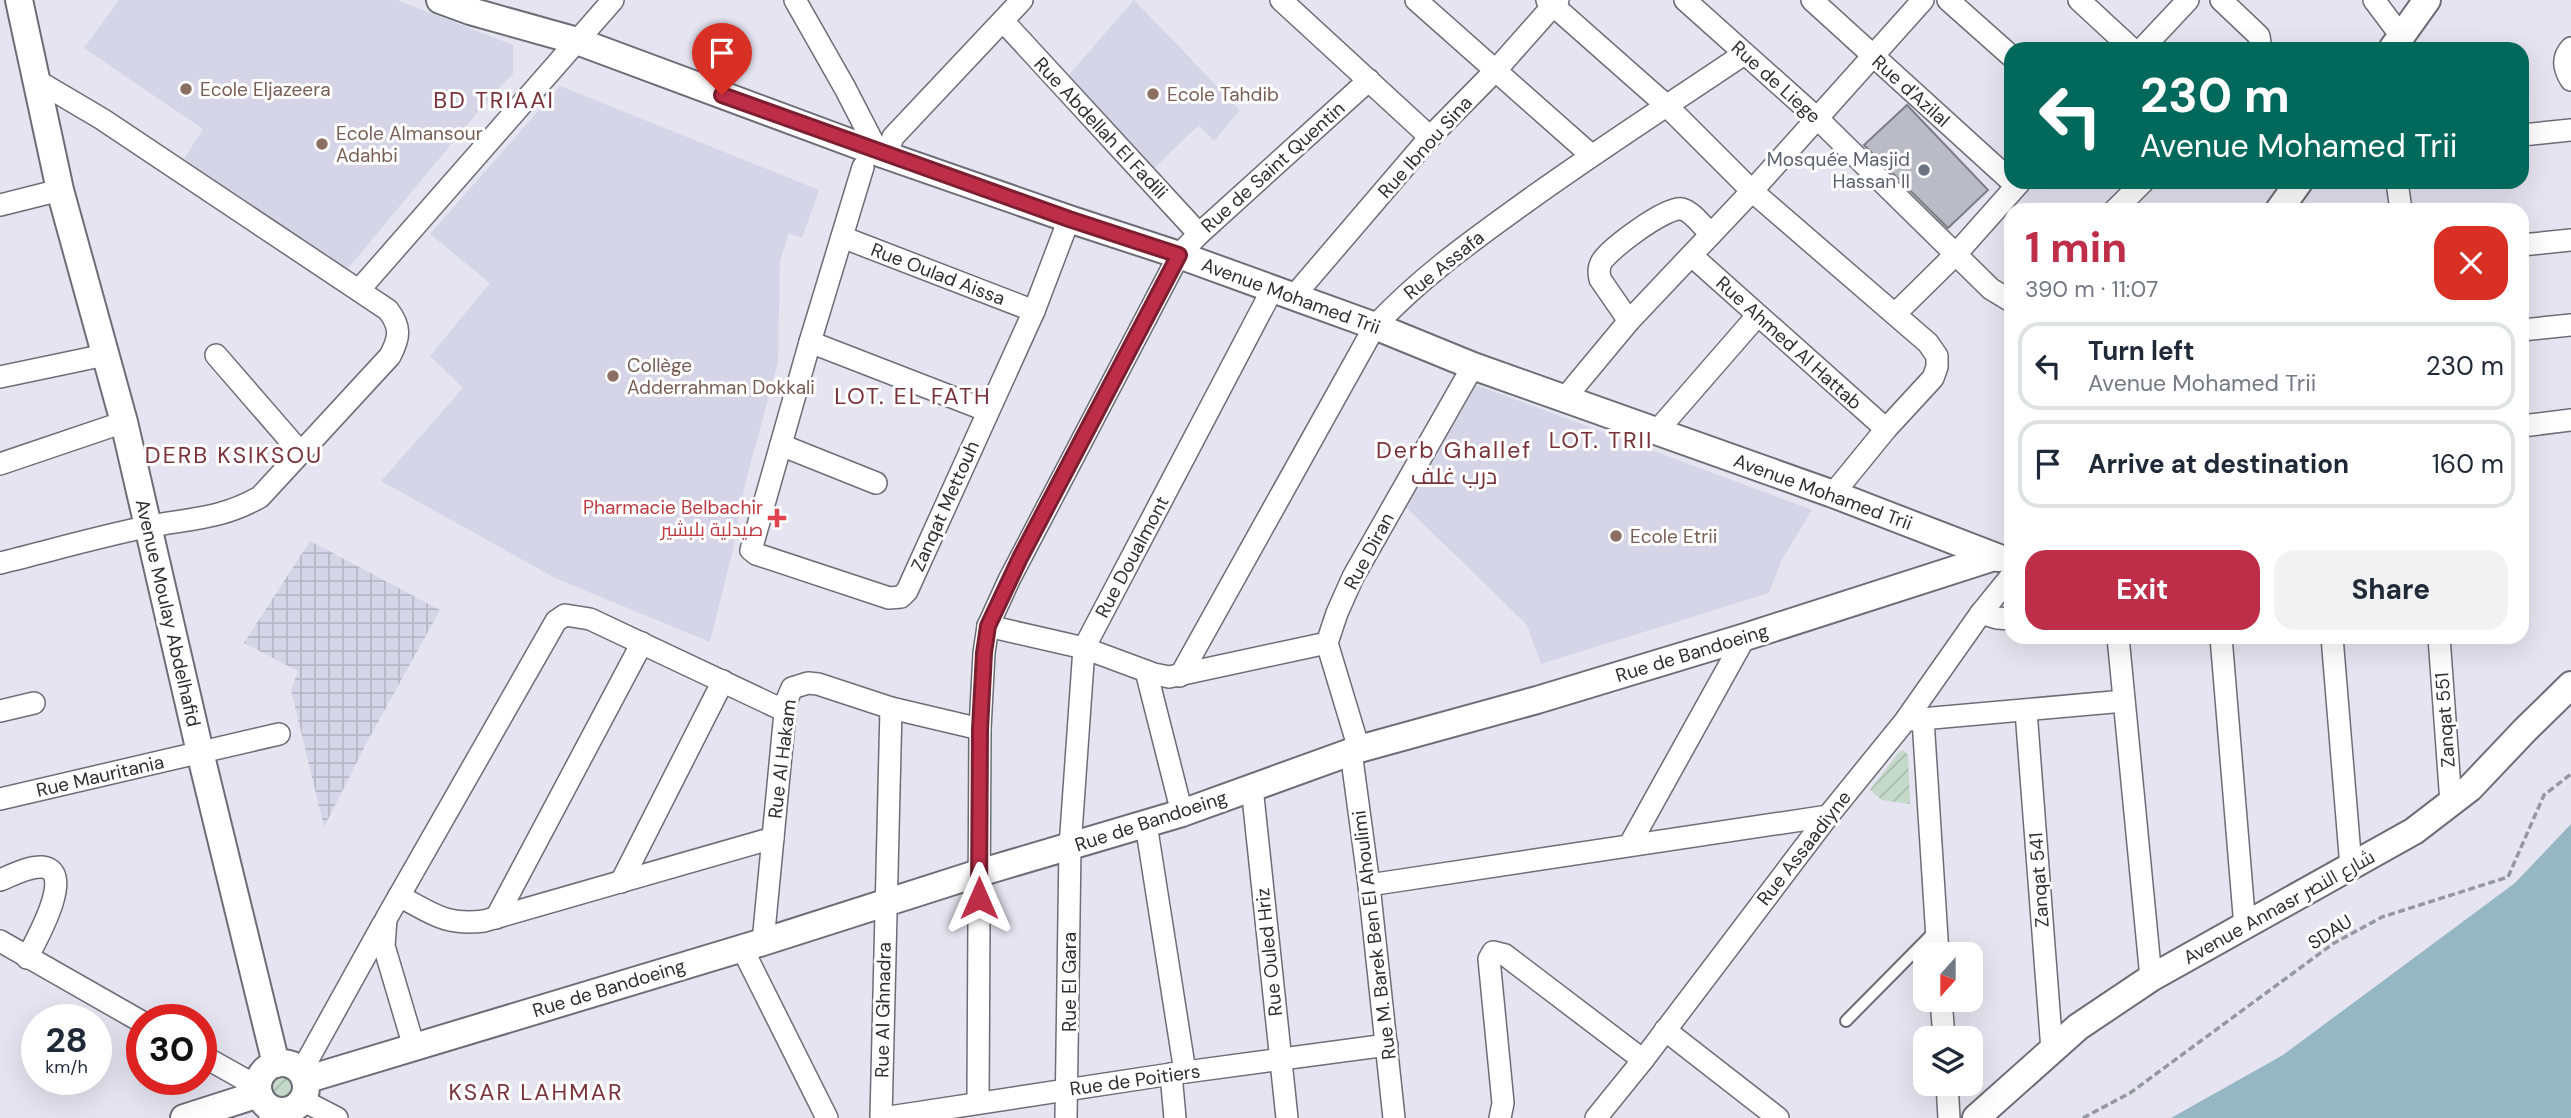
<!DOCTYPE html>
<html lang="en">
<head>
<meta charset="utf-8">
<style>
	body { margin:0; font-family:"DM Sans",Cairo,sans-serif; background:#f2f2f3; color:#1f2937; height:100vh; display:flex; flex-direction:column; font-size:26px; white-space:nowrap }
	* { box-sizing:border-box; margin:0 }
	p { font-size:23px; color:#747a83 }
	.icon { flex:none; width:38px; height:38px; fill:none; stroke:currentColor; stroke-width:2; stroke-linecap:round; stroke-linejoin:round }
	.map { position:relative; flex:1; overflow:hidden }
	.sheet { position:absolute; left:2004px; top:203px; width:525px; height:441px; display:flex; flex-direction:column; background:#fff; border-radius:21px; box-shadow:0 7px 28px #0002 }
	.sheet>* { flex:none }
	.hud { position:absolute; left:2004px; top:42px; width:525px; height:147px; border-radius:21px; box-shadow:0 7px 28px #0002; background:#00695c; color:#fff; overflow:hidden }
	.needle { width:46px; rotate:201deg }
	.buttons { position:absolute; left:1913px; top:942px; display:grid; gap:14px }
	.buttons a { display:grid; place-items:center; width:70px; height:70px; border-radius:14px; background:#fff; box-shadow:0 7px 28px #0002; font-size:35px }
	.speed { position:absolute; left:21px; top:1004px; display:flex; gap:14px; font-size:35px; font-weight:700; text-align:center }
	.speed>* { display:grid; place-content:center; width:91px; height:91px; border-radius:50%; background:#fff; box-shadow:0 7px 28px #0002; line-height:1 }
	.speed small { font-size:18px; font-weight:400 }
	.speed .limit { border:10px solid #d22; background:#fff; color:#111 }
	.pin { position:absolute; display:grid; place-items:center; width:60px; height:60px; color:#fff; margin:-72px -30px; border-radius:50% 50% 50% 0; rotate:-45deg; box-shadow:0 0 7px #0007 }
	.pin .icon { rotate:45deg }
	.me { position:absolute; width:77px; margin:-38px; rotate:0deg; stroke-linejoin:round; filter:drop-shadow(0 0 5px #0008) }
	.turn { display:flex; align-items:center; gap:24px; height:147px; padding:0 21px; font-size:32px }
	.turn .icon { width:91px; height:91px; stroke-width:2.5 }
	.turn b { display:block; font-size:49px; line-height:60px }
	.round { display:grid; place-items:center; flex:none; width:74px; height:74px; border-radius:21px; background:#f2f2f3 }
	.overview { display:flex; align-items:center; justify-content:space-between; height:119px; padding:0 21px }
	h1 { font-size:42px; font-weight:700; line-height:52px; color:#bf2e48 }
	.primary-button { display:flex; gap:14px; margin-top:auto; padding:14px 21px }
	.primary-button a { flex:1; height:80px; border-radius:21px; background:#bf2e48; color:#fff; font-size:28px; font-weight:700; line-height:80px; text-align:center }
	.primary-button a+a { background:#f2f2f3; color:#1f2937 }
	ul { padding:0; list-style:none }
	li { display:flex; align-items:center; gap:21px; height:88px; margin:0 14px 10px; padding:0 7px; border:4px solid #e0e1e3; border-radius:21px }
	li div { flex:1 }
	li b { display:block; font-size:26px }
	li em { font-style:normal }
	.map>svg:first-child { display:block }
</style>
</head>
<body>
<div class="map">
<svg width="2571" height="1118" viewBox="0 0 2571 1118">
	<defs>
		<pattern id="industrial-grid" width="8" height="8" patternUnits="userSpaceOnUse" patternTransform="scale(1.75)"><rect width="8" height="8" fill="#d6d5e7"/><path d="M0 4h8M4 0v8" fill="none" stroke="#b8b7c7"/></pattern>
		<pattern id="garden-furrows" width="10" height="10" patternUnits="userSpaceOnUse" patternTransform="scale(1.75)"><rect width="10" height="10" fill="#c4d9c9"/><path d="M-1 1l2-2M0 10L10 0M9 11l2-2" fill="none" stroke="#a9bbad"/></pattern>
	</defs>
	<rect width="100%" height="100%" fill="#e5e4f0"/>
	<path fill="url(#industrial-grid)" d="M310 541 440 610 367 742 324 827 291 690 298 671 244 643Z"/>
	<g fill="#d6d5e7">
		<path d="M119 0H397L513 45V74L487 101 346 271 326 266 184 159 203 129 84 48Z"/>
		<path d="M1134 0 1240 110 1214 141 1199 125 1151 171 1066 78Z"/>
		<path d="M560 86 819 190 802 238 789 233 780 261 778 363 745 484 733 549 710 642 557 579 381 481 463 388 430 356 490 283 430 234Z"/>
		<path d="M1476 385 1812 510 1781 561 1769 593 1541 664 1527 625 1405 506 1420 485Z"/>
	</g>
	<g fill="url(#garden-furrows)">
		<path d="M1903 750 1908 755 1910 804 1882 800 1870 790 1899 752Z"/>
		<circle cx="282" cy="1086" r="19"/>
	</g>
	<path fill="#95b7c4" d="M2571 824V1118H2171L2283 1055 2515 883Z"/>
	<path fill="#bbbbc6" stroke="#7e7d87" stroke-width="2" d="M1907 105 1988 190 1948 228 1864 145Z"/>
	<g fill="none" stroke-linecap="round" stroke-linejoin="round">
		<defs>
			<path id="service" d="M1846 1021 1935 931"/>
			<g id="minor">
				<path d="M795 0 845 88 878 152"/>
				<path d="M1281 0 1430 137"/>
				<path d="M1416 0 1591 155"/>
				<path d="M1547 0 1667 106 1752 191 1928 343 1937 356V367L1933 378 1886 429 1833 494"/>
				<path d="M1685 0 1818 119 1991 289 2011 301"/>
				<path d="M1812 0 2011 181"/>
				<path d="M1948 0 2011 56"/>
				<path d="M2079 0 2132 49"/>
				<path d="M2221 0 2259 36 2261 49"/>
				<path d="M2374 0 2401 36"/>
				<path d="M1003 21 1199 234"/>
				<path d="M2571 48C2561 59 2564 69 2571 80"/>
				<path d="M2142 49 2188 0"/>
				<path d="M2522 135 2571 130"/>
				<path d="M887 155 893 137 1022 0"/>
				<path d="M863 167 810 342 751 550 756 554 889 598 901 597 907 591 1034 311 1069 219"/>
				<path d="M2397 182 2401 210"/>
				<path d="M0 205 60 190"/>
				<path d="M2115 210 2143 182"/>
				<path d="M842 237 1034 311"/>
				<path d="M2522 245 2571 240"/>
				<path d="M1692 256 1886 429"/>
				<path d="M359 290 613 0"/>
				<path d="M1294 296 1430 137 1496 70 1558 0"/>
				<path d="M1896 313 1957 253 2020 182"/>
				<path d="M1629 321 1600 279C1599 273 1598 269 1601 263 1607 250 1668 205 1682 209 1693 212 1703 227 1711 234"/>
				<path d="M2522 330 2571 325"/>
				<path d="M810 342 988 411"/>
				<path d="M216 355 301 453"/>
				<path d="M0 377 105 355"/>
				<path d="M1565 398 1629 321 1752 191 1923 0"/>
				<path d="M2522 426 2571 420"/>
				<path d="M1657 431 1757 316"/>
				<path d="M781 445 876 483"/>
				<path d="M0 464 124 422"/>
				<path d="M0 563C49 551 97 537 146 527 190 518 219 520 260 497L390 356C400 337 401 327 388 310L102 119 36 80"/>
				<path d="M1981 613 1997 618 2011 619"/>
				<path d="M988 626 1084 648 1154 674 1169 677 1327 643"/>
				<path d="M2118 637 2151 978"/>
				<path d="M2221 637 2245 927"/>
				<path d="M2332 637 2351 867"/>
				<path d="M2439 637 2451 803"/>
				<path d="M1146 671 1182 813"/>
				<path d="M1180 676 1375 326C1421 277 1469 243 1523 204 1595 152 1670 104 1744 54"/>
				<path d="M0 711 34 703"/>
				<path d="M2026 711 2052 1050"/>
				<path d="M1923 719 1938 954"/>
				<path d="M1910 720 2124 701"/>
				<path d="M1359 749 1327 643 1337 613 1353 577 1473 366"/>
				<path d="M1351 752 1369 885 1394 1118"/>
				<path d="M1252 787 1287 1118"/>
				<path d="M0 799 279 734"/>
				<path d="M1146 824 1185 1072"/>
				<path d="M1630 844 1745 637"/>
				<path d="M0 880C13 875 28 866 42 867 77 870 35 942 27 958"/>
				<path d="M621 882 723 681"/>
				<path d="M1369 885 1828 816"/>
				<path d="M399 896C432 913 445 926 484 921L773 838"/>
				<path d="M496 918 642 643"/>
				<path d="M0 941 142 1022"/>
				<path d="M763 942 786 702 792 688 808 683 818 684 891 708 980 729"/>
				<path d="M742 948 827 1118"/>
				<path d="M1941 999 1944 1038"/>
				<path d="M1665 1030 1778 1118"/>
				<path d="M414 1047 384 946 386 919 556 621 565 615 590 619 785 711"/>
				<path d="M201 1055 258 1087"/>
				<path d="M301 1072 383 924"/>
				<path d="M1171 1074 1175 1118"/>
				<path d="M1947 1083 1949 1118"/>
				<path d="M302 1100 337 1118"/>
				<path d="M978 1102 980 729 984 653 988 626 1009 580 1179 255 1199 234 1369 80"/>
				<path d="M270 1118 274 1109"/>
				<path d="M881 1118 891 708"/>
				<path d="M883 1118 1171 1074 1387 1045"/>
				<path d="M1066 1118 1070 847 1084 648 1272 290"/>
				<path d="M1500 1118 1503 1103 1489 959 1493 952 1505 955 1643 1060"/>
				<path d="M1596 1118 1643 1060 1828 816 1905 721 1981 613 2011 576"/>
			</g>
			<g id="tertiary">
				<path d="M19 0 60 190 124 422 200 752 276 1064"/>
				<path d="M440 0 470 11 577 41 868 149 1069 219 1179 255 1375 326 1473 366 1833 494 1999 558"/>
				<path d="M2392 49 2427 0"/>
				<path d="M2279 210 2299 182"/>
				<circle cx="282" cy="1087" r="24"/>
				<path d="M305 1080 763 942 979 873 1182 813 1359 749 1537 700 1745 637 1994 557"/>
				<path d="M184 1118 259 1094"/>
				<path d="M1976 1118 2078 1027 2151 978 2414 831 2470 788 2525 730 2571 685"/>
			</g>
		</defs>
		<use href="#service" stroke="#6d6d77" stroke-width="14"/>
		<use href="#minor" stroke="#6d6d77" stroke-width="24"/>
		<use href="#tertiary" stroke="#6d6d77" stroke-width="30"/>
		<path stroke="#97979f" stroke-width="3.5" stroke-dasharray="7 3.5" stroke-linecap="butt" d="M2083 1118 2130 1093 2334 943 2382 917 2508 877 2544 795 2571 774"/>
		<use href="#service" stroke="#fff" stroke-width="10"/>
		<use href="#minor" stroke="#fff" stroke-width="21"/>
		<use href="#tertiary" stroke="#fff" stroke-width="26"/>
	</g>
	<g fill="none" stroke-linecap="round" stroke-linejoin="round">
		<defs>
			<path id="route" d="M722 95 1069 219 1179 255 1020 558 988 626 984 653 980 729 979 898"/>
		</defs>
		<use href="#route" stroke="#7c1e2f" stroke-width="18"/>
		<use href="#route" stroke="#bf2e48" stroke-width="12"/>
	</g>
	<g fill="#8d6e63" stroke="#fff" stroke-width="2.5">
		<circle cx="186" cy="89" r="7"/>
		<circle cx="1153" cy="94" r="7"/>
		<circle cx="322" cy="144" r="7"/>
		<circle cx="613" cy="376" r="7"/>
		<circle cx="1616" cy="536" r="7"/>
	</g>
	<circle fill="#6b7280" stroke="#fff" stroke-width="2.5" cx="1924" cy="170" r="7"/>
	<path fill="#e0444e" stroke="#fff" stroke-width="2.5" d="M773.5 507.5h7v7h7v7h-7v7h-7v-7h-7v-7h7z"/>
	<g text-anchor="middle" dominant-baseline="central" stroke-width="6" stroke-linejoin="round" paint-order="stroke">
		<g font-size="19" fill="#2f2f33" stroke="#fff">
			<text transform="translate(1776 82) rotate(42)">Rue de Liege</text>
			<text transform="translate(1911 91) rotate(42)">Rue d'Azilal</text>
			<text transform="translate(1101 128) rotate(47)">Rue Abdellah El Fadili</text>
			<text transform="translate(1425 147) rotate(-48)">Rue Ibnou Sina</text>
			<text transform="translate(1273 167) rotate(-42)">Rue de Saint Quentin</text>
			<text transform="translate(1444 265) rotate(-39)">Rue Assafa</text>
			<text transform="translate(938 274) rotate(21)">Rue Oulad Aissa</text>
			<text transform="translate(1291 296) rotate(20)">Avenue Mohamed Trii</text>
			<text transform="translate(1789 343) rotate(42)">Rue Ahmed Al Hattab</text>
			<text transform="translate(1823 492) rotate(20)">Avenue Mohamed Trii</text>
			<text transform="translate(945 506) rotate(-66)">Zanqat Mettouh</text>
			<text transform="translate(1369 551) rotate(-62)">Rue Diran</text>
			<text transform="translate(1132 557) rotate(-62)">Rue Doualmont</text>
			<text transform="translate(168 613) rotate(77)">Avenue Moulay Abdelhafid</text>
			<text transform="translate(1692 653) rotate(-17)">Rue de Bandoeing</text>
			<text transform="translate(2445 720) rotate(-94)">Zanqat 551</text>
			<text transform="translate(782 759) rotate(-83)">Rue Al Hakam</text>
			<text transform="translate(100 776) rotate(-13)">Rue Mauritania</text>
			<text transform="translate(1151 821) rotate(-18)">Rue de Bandoeing</text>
			<text transform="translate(1804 848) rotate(-52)">Rue Assaadiyne</text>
			<text transform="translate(2039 880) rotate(-94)">Zanqat 541</text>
			<text transform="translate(2279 907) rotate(-29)">Avenue Annasr شارع النصر</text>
			<text transform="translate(2330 932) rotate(-32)">SDAU</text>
			<text transform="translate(1374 935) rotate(-97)">Rue M. Barek Ben El Ahoulimi</text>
			<text transform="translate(1269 952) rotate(-96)">Rue Ouled Hriz</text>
			<text transform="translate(1069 982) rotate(-90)">Rue El Gara</text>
			<text transform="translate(609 988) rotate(-17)">Rue de Bandoeing</text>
			<text transform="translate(883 1010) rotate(-89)">Rue Al Ghnadra</text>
			<text transform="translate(1135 1080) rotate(-8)">Rue de Poitiers</text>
		</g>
		<g font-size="19" fill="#785e54" stroke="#fff" text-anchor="start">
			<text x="200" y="89">Ecole Eljazeera</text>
			<text x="1167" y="94">Ecole Tahdib</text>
			<text x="336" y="133">Ecole Almansour<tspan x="336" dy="22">Adahbi</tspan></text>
			<text x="627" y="365">Collège<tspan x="627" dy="22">Adderrahman Dokkali</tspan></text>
			<text x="1630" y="536">Ecole Etrii</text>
		</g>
		<g font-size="19" fill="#5b616d" stroke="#fff" text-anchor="end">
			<text x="1910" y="159">Mosquée Masjid<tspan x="1910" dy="22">Hassan II</tspan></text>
		</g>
		<g font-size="19" fill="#be3a42" stroke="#fff" text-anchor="end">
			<text x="763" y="507">Pharmacie Belbachir<tspan x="763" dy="22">صيدلية بلبشير</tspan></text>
		</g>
		<g font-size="23" letter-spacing="2" fill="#793239" stroke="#fff">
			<text x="494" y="100">BD TRIAAI</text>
			<text x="913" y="396">LOT. EL FATH</text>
			<text x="1601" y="440">LOT. TRII</text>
			<text x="1454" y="450">Derb Ghallef<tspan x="1454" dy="26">درب غلف</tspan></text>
			<text x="234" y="455">DERB KSIKSOU</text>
			<text x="536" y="1092">KSAR LAHMAR</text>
		</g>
	</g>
</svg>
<div class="buttons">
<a><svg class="needle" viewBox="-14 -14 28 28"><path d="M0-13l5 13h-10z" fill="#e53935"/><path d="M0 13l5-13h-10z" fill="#747a83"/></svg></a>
<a><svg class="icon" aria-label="layers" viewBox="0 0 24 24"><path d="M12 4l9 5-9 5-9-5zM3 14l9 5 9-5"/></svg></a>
</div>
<div class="speed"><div>28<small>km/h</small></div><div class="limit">30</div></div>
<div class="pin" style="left:722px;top:95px;background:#d93025"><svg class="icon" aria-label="arrive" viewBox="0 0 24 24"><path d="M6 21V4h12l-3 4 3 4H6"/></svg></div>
<svg class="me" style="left:979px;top:898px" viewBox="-20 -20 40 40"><path d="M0-17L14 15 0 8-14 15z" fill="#bf2e48" stroke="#fff" stroke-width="4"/></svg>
<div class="hud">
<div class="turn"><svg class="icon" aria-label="left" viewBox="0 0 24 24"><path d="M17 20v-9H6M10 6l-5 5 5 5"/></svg><div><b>230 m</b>Avenue Mohamed Trii</div></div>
</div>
<section class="sheet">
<div class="overview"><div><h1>1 min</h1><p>390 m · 11:07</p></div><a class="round" style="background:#d93025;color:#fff"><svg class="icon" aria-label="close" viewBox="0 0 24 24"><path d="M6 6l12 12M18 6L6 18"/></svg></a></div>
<ul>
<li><svg class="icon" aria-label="left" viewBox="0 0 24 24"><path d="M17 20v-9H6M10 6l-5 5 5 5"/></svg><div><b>Turn left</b><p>Avenue Mohamed Trii</p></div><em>230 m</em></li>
<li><svg class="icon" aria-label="arrive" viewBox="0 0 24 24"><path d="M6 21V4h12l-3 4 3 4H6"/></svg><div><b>Arrive at destination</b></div><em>160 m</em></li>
</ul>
<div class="primary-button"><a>Exit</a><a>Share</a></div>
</section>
</div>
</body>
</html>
